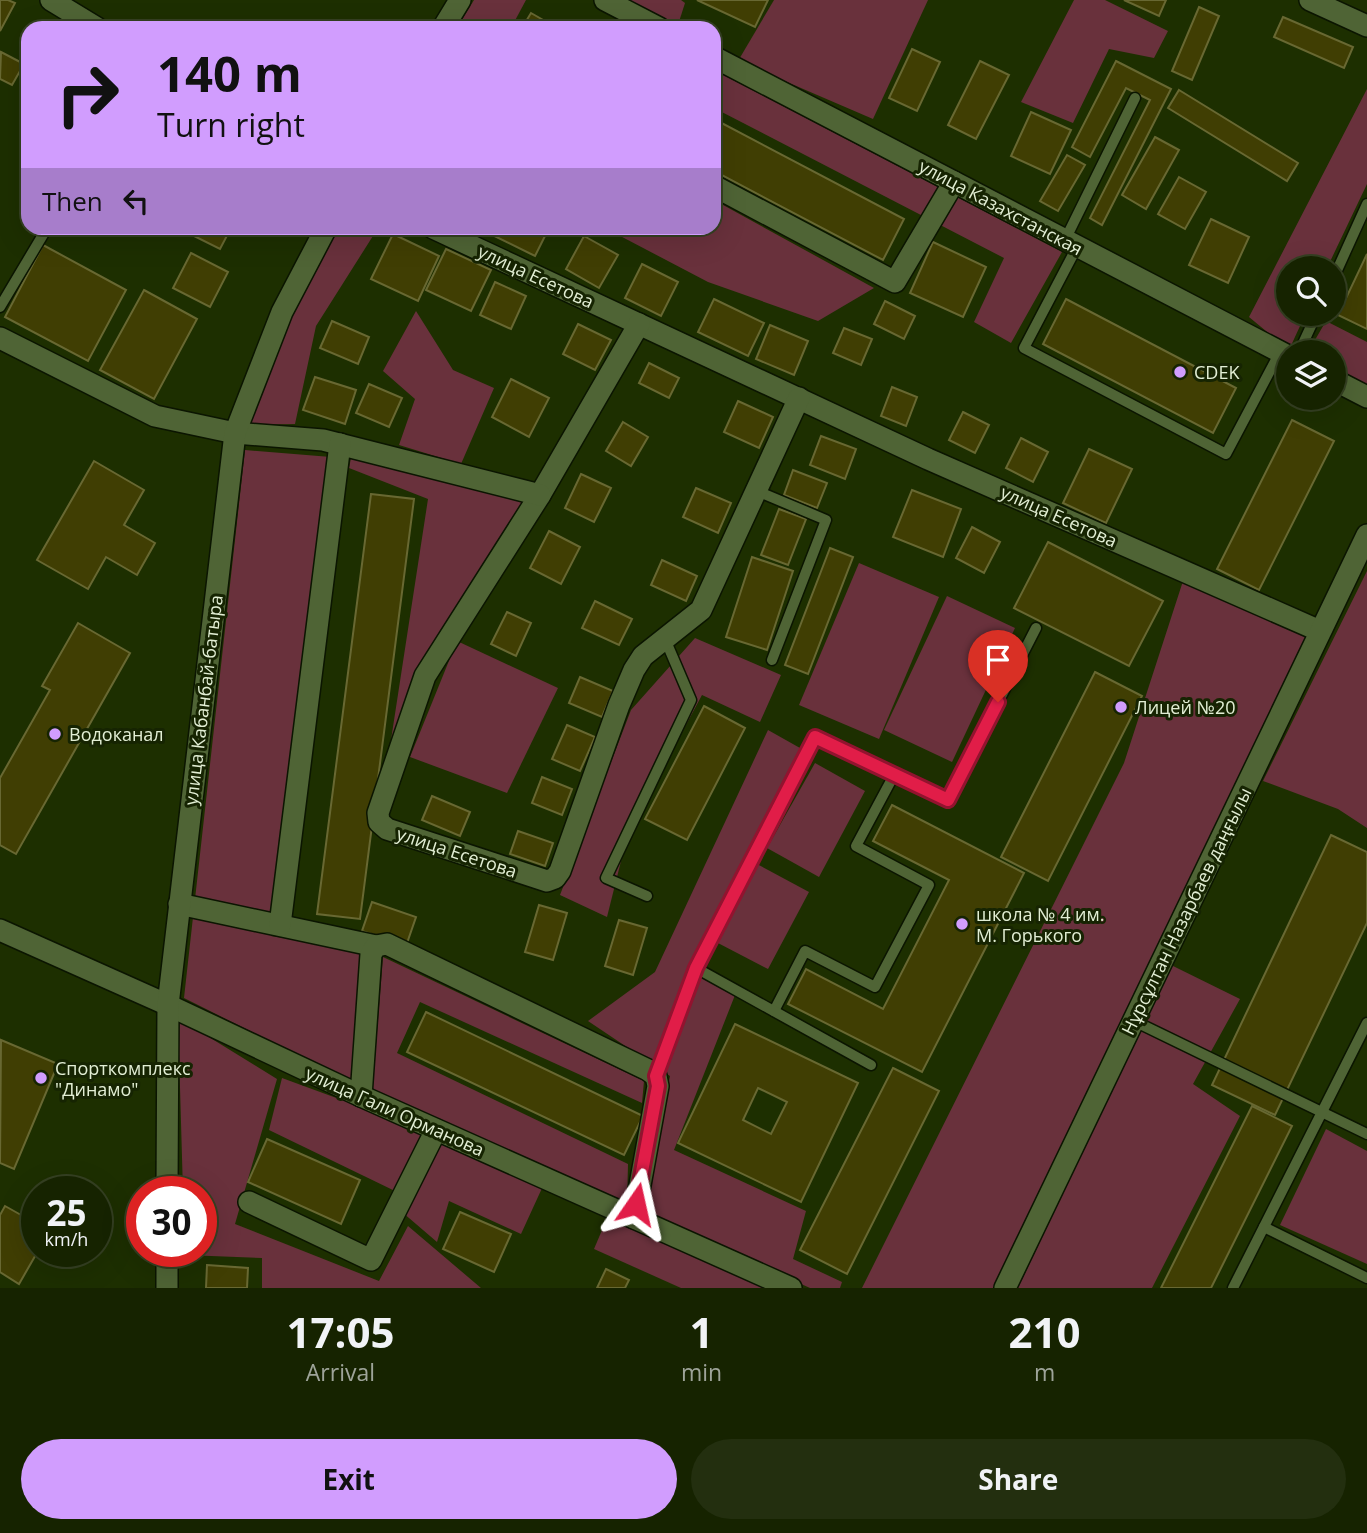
<!DOCTYPE html>
<html lang="en">
<head>
<meta charset="utf-8">
<style>
	body { margin:0; font-family:"Open Sans",sans-serif; background:#232f0f; color:#f1f3f6; height:100vh; display:flex; flex-direction:column; font-size:26px; white-space:nowrap }
	* { box-sizing:border-box; margin:0 }
	p { font-size:23px; color:#9ea499 }
	.icon { flex:none; width:38px; height:38px; fill:none; stroke:currentColor; stroke-width:2; stroke-linecap:round; stroke-linejoin:round }
	.map { position:relative; height:1288px; overflow:hidden }
	.side { display:flex; flex-direction:column; background:#162300; flex:1 }
	.side>* { flex:none }
	.hud { position:absolute; left:21px; top:21px; width:700px; height:214px; border-radius:21px; box-shadow:0 7px 28px #0002,0 0 0 2px #354022; background:#d19dfe; color:#111; overflow:hidden }
	.controls { position:absolute; left:1276px; top:256px; display:grid; gap:14px }
	.controls a { display:grid; place-items:center; width:70px; height:70px; border-radius:50%; background:#162300; box-shadow:0 7px 28px #0002,0 0 0 2px #354022; font-size:35px }
	.speed { position:absolute; left:21px; top:1176px; display:flex; gap:14px; font-size:35px; font-weight:700; text-align:center }
	.speed>* { display:grid; place-content:center; width:91px; height:91px; border-radius:50%; background:#162300; box-shadow:0 7px 28px #0002,0 0 0 2px #354022; line-height:1 }
	.speed small { font-size:18px; font-weight:400 }
	.speed .limit { border:10px solid #d22; background:#fff; color:#111 }
	.pin { position:absolute; display:grid; place-items:center; width:60px; height:60px; color:#fff; margin:-72px -30px; border-radius:50% 50% 50% 0; rotate:-45deg; box-shadow:0 0 7px #0007 }
	.pin .icon { rotate:45deg }
	.me { position:absolute; width:77px; margin:-38px; rotate:11deg; stroke-linejoin:round; filter:drop-shadow(0 0 5px #0008) }
	.turn { display:flex; align-items:center; gap:24px; height:147px; padding:0 21px; font-size:32px }
	.turn .icon { width:91px; height:91px; stroke-width:2.5 }
	.turn b { display:block; font-size:49px; line-height:60px }
	.then { display:flex; align-items:center; height:66px; padding:0 21px; background:#0003; gap:14px; font-size:26px }
	.eta { display:flex; justify-content:space-evenly; align-items:center; height:119px; text-align:center }
	.eta b { font-size:42px; font-weight:700; line-height:49px }
	.cta { display:flex; gap:14px; margin-top:auto; padding:14px 21px }
	.cta a { flex:1; height:80px; border-radius:42px; background:#d19dfe; color:#111; font-size:28px; font-weight:700; line-height:80px; text-align:center }
	.cta a+a { background:#232f0f; color:#f1f3f6 }
	.map>svg:first-child { display:block }
</style>
</head>
<body>
<div class="map">
<svg width="1367" height="1288" viewBox="0 0 1367 1288">
	<rect width="100%" height="100%" fill="#1d2f00"/>
	<g fill="#69313c">
		<path d="M474 0H526L511 28H457Z"/>
		<path d="M620 0H681L685 3 677 28H673Z"/>
		<path d="M774 0H928L873 119 738 61Z"/>
		<path d="M1074 0H1105L1168 31 1154 58 1109 49 1073 123 1021 102Z"/>
		<path d="M714 70 1062 252 1011 343 974 322 1004 258 714 108Z"/>
		<path d="M1367 89V184L1327 268H1288V313H1306L1289 350 1249 317Z"/>
		<path d="M714 200 874 288 818 321 708 282 605 228H714Z"/>
		<path d="M333 228H378L316 326 295 424 246 425 290 311Z"/>
		<path d="M416 311 453 370 494 388 461 464 399 445 415 399 383 371Z"/>
		<path d="M1326 321 1367 342V386L1334 370V352H1308Z"/>
		<path d="M245 450 331 457 271 936 363 950 352 1082 184 998Z"/>
		<path d="M352 453 531 499 389 753 428 499 349 468Z"/>
		<path d="M859 563 939 597 879 739 799 705Z"/>
		<path d="M1367 571V828L1338 809 1263 781Z"/>
		<path d="M1183 581 1309 636 995 1288H862L1124 763Z"/>
		<path d="M947 596 1015 628 952 762 884 730Z"/>
		<path d="M695 638 781 675 760 722 702 695 628 833 607 917 560 895 631 710Z"/>
		<path d="M457 641 558 688 507 793 410 757Z"/>
		<path d="M768 730 800 748 687 971 737 990 674 1150 806 1211 793 1259 842 1282 840 1288H810L644 1213 670 1076 588 1021 655 972Z"/>
		<path d="M815 763 865 791 819 877 767 848Z"/>
		<path d="M757 864 809 892 768 969 716 942Z"/>
		<path d="M383 957 644 1081 642 1103 420 1002 397 1053 628 1164 627 1206 372 1095Z"/>
		<path d="M1171 965 1240 999 1193 1084 1240 1116 1152 1288H1018Z"/>
		<path d="M178 1018 277 1079 235 1224 379 1281 408 1226 481 1288H262V1258L185 1255V1251H201V1192H183Z"/>
		<path d="M282 1078 429 1132 397 1192 269 1130Z"/>
		<path d="M1326 1129 1367 1151V1264L1280 1225Z"/>
		<path d="M440 1136 543 1186 521 1234 449 1201 437 1242 402 1212Z"/>
		<path d="M608 1216 770 1288H681L594 1249Z"/>
	</g>
	<g fill="#403e03" stroke="#686832" stroke-width="2" fill-rule="evenodd">
		<path d="M0 0H8L15 3 0 31Z"/>
		<path d="M697 0H768L755 27Z"/>
		<path d="M1124 0H1166L1159 16Z"/>
		<path d="M1199 7 1219 16 1192 80 1172 71Z"/>
		<path d="M531 13 557 28H522Z"/>
		<path d="M1283 17 1353 47 1344 68 1274 37Z"/>
		<path d="M912 49 940 62 917 111 889 98Z"/>
		<path d="M1 52 24 64 12 85 0 79Z"/>
		<path d="M980 61 1009 75 976 139 948 125Z"/>
		<path d="M1116 61 1171 89 1102 225 1090 218 1150 100 1126 88 1090 157 1072 147Z"/>
		<path d="M1179 90 1298 163 1287 181 1168 108Z"/>
		<path d="M1031 112 1071 130 1050 174 1011 156Z"/>
		<path d="M714 119 904 219 883 260 714 171Z"/>
		<path d="M1155 137 1179 150 1146 209 1122 195Z"/>
		<path d="M1067 155 1085 165 1058 211 1040 201Z"/>
		<path d="M1179 177 1206 192 1185 229 1158 214Z"/>
		<path d="M1211 219 1249 237 1228 283 1189 265Z"/>
		<path d="M188 228H231L220 249 186 232Z"/>
		<path d="M478 228H549L535 256Z"/>
		<path d="M393 234 439 256 418 301 371 279Z"/>
		<path d="M584 236 618 255 599 288 566 269Z"/>
		<path d="M933 242 986 267 963 317 910 293Z"/>
		<path d="M43 245 126 290 88 361 5 317Z"/>
		<path d="M446 249 491 270 471 311 426 290Z"/>
		<path d="M191 253 228 272 210 307 173 288Z"/>
		<path d="M1367 254V329L1338 315Z"/>
		<path d="M642 264 678 282 661 316 625 298Z"/>
		<path d="M495 282 526 296 511 329 480 315Z"/>
		<path d="M144 290 197 319 154 399 100 370Z"/>
		<path d="M714 299 764 323 748 356 698 332Z"/>
		<path d="M1066 299 1236 388 1213 433 1043 344Z"/>
		<path d="M885 301 915 316 904 339 874 324Z"/>
		<path d="M332 321 369 337 358 364 320 348Z"/>
		<path d="M578 324 611 340 595 370 563 354Z"/>
		<path d="M770 325 808 341 794 375 756 359Z"/>
		<path d="M844 328 872 339 861 365 833 353Z"/>
		<path d="M649 363 679 378 669 398 639 383Z"/>
		<path d="M315 377 356 390 345 424 303 410Z"/>
		<path d="M511 379 549 398 529 437 492 417Z"/>
		<path d="M369 384 402 398 389 427 356 413Z"/>
		<path d="M892 387 917 397 906 426 881 416Z"/>
		<path d="M738 401 773 417 759 448 724 432Z"/>
		<path d="M963 412 989 425 975 453 949 440Z"/>
		<path d="M1292 420 1334 441 1259 590 1217 569Z"/>
		<path d="M623 422 648 437 631 466 606 451Z"/>
		<path d="M821 436 856 449 845 479 810 465Z"/>
		<path d="M1021 438 1048 452 1033 482 1006 468Z"/>
		<path d="M1089 449 1132 469 1106 523 1063 503Z"/>
		<path d="M94 461 144 490 124 525 155 543 137 575 106 557 88 589 37 560Z"/>
		<path d="M793 470 827 483 817 508 784 495Z"/>
		<path d="M581 474 611 488 594 522 565 508Z"/>
		<path d="M696 488 731 503 718 533 683 517Z"/>
		<path d="M912 490 961 509 943 557 893 537Z"/>
		<path d="M371 494 414 499 360 919 317 914Z"/>
		<path d="M779 509 806 519 788 565 761 555Z"/>
		<path d="M972 527 1000 542 984 573 956 558Z"/>
		<path d="M549 531 580 547 561 584 530 568Z"/>
		<path d="M1048 542 1163 601 1129 666 1014 608Z"/>
		<path d="M830 548 853 557 808 674 785 665Z"/>
		<path d="M752 557 793 571 767 650 726 637Z"/>
		<path d="M662 560 697 576 686 601 651 585Z"/>
		<path d="M595 601 632 619 619 645 582 628Z"/>
		<path d="M507 612 531 623 516 656 491 644Z"/>
		<path d="M78 623 130 653 16 854 0 845V778L50 690 42 686Z"/>
		<path d="M1095 672 1142 696 1048 881 1001 857Z"/>
		<path d="M580 677 613 691 602 717 569 703Z"/>
		<path d="M704 706 745 728 687 840 645 819Z"/>
		<path d="M567 725 595 737 580 771 552 759Z"/>
		<path d="M542 777 572 789 562 815 532 803Z"/>
		<path d="M432 796 470 812 460 836 422 820Z"/>
		<path d="M892 805 1024 873 922 1072 788 1004 806 969 883 1009 949 880 873 841Z"/>
		<path d="M518 831 553 843 545 866 510 854Z"/>
		<path d="M1331 835 1367 852V923L1275 1115 1212 1085Z"/>
		<path d="M372 902 416 917 406 946 362 931Z"/>
		<path d="M539 905 567 913 553 960 525 952Z"/>
		<path d="M619 920 647 928 633 975 605 966Z"/>
		<path d="M426 1012 643 1116 624 1155 407 1052Z"/>
		<path d="M735 1024 858 1083 801 1202 678 1143ZM758 1088 787 1102 771 1134 743 1120Z"/>
		<path d="M1 1040 58 1064 14 1169 0 1163Z"/>
		<path d="M893 1068 939 1091 847 1274 800 1250Z"/>
		<path d="M1252 1106 1292 1126 1211 1288H1161Z"/>
		<path d="M267 1139 360 1180 341 1224 248 1182Z"/>
		<path d="M5 1206 37 1224 38 1251 19 1284 0 1272V1215Z"/>
		<path d="M460 1212 511 1234 494 1272 443 1249Z"/>
		<path d="M207 1265 248 1268 247 1288H206Z"/>
		<path d="M606 1269 629 1280 625 1288H597Z"/>
	</g>
	<g fill="none" stroke-linecap="round" stroke-linejoin="round">
		<defs>
			<g id="lane">
				<path d="M1065 240 1135 98"/>
				<path d="M1077 247 1024 348 1226 454 1280 352"/>
				<path d="M1334 277 1367 204"/>
				<path d="M0 307 47 228"/>
				<path d="M1299 352 1317 313"/>
				<path d="M757 491 826 520 772 660"/>
				<path d="M647 896 606 878 691 700 665 639"/>
				<path d="M774 1011 805 951 875 987 929 885 856 846 894 775"/>
				<path d="M1134 1021 1367 1134"/>
				<path d="M871 1065 696 968 815 737 948 800 1036 628"/>
				<path d="M656 1076 696 968"/>
				<path d="M1264 1227 1367 1278"/>
				<path d="M1233 1288 1367 1023"/>
			</g>
			<g id="street">
				<path d="M51 0 97 28"/>
				<path d="M605 0 659 28"/>
				<path d="M1310 0 1367 26"/>
				<path d="M714 57 1288 356"/>
				<path d="M714 186 895 282 954 182"/>
				<path d="M433 228 928 459 1320 631"/>
				<path d="M639 324 540 495 425 676 378 813 379 822 387 829 547 881 555 878 560 871 619 705 634 670 643 656 701 610 799 398"/>
				<path d="M1334 380 1367 397"/>
				<path d="M235 433 323 440 540 495"/>
				<path d="M179 904 376 946"/>
				<path d="M280 925 340 444"/>
				<path d="M0 930 168 1005 361 1096 791 1288"/>
				<path d="M361 1096 371 954 376 946 387 944 648 1070 656 1076 658 1086 634 1218"/>
				<path d="M249 1202 371 1260 436 1130"/>
			</g>
			<g id="secondary">
				<path d="M443 28 460 0"/>
				<path d="M0 338 155 416 235 433"/>
				<path d="M167 1192 168 1005 235 433 282 312 326 228"/>
				<path d="M167 1288V1251"/>
				<path d="M1005 1288 1367 535"/>
			</g>
		</defs>
		<use href="#lane" stroke="#0b1501" stroke-width="13"/>
		<use href="#street" stroke="#0b1501" stroke-width="24"/>
		<use href="#secondary" stroke="#0b1501" stroke-width="24"/>
		<use href="#lane" stroke="#4f6435" stroke-width="10"/>
		<use href="#street" stroke="#4f6435" stroke-width="21"/>
		<use href="#secondary" stroke="#4f6435" stroke-width="21"/>
	</g>
	<g fill="none" stroke-linecap="round" stroke-linejoin="round">
		<defs>
			<path id="route" d="M636 1204 658 1086 656 1076 696 968 815 737 948 800 998 702"/>
		</defs>
		<use href="#route" stroke="#92132f" stroke-width="18"/>
		<use href="#route" stroke="#e11d48" stroke-width="12"/>
	</g>
	<g fill="#d19dfe" stroke="#162402" stroke-width="2.5">
		<circle cx="1180" cy="372" r="7"/>
		<circle cx="1121" cy="707" r="7"/>
		<circle cx="55" cy="734" r="7"/>
		<circle cx="962" cy="924" r="7"/>
		<circle cx="41" cy="1078" r="7"/>
	</g>
	<g text-anchor="middle" dominant-baseline="central" stroke-width="6" stroke-linejoin="round" paint-order="stroke">
		<g font-size="18" fill="#e2eed4" stroke="#162402">
			<text transform="translate(1001 207) rotate(28)">улица Казахстанская</text>
			<text transform="translate(536 276) rotate(25)">улица Есетова</text>
			<text transform="translate(1059 516) rotate(24)">улица Есетова</text>
			<text transform="translate(203 700) rotate(-83)">улица Кабанбай-батыра</text>
			<text transform="translate(457 852) rotate(18)">улица Есетова</text>
			<text transform="translate(1186 911) rotate(-64)">Нұрсұлтан Назарбаев даңғылы</text>
			<text transform="translate(395 1111) rotate(24)">улица Гали Орманова</text>
		</g>
		<g font-size="18" fill="#e2eed4" stroke="#162402" text-anchor="start">
			<text x="1194" y="372">CDEK</text>
			<text x="1135" y="707">Лицей №20</text>
			<text x="69" y="734">Водоканал</text>
			<text x="976" y="914">школа № 4 им.<tspan x="976" dy="21">М. Горького</tspan></text>
			<text x="55" y="1068">Спорткомплекс<tspan x="55" dy="21">"Динамо"</tspan></text>
		</g>
	</g>
</svg>
<div class="controls">
<a><svg class="icon" aria-label="search" viewBox="0 0 24 24"><circle cx="10" cy="10" r="6"/><path d="M15 15l6 6"/></svg></a>
<a><svg class="icon" aria-label="layers" viewBox="0 0 24 24"><path d="M12 4l9 5-9 5-9-5zM3 14l9 5 9-5"/></svg></a>
</div>
<div class="speed"><div>25<small>km/h</small></div><div class="limit">30</div></div>
<div class="pin" style="left:998px;top:702px;background:#d93025"><svg class="icon" aria-label="arrive" viewBox="0 0 24 24"><path d="M6 21V4h12l-3 4 3 4H6"/></svg></div>
<svg class="me" style="left:636px;top:1204px" viewBox="-20 -20 40 40"><path d="M0-17L14 15 0 8-14 15z" fill="#e11d48" stroke="#fff" stroke-width="4"/></svg>
<div class="hud">
<div class="turn"><svg class="icon" aria-label="right" viewBox="0 0 24 24"><path d="M7 20v-9h11M14 6l5 5-5 5"/></svg><div><b>140 m</b>Turn right</div></div>
<div class="then">Then<svg class="icon" aria-label="left" viewBox="0 0 24 24"><path d="M17 20v-9H6M10 6l-5 5 5 5"/></svg></div>
</div>
</div>
<section class="side">
<div class="eta">
<div><b>17:05</b><p>Arrival</p></div>
<div><b>1</b><p>min</p></div>
<div><b>210</b><p>m</p></div>
</div>
<div class="cta"><a>Exit</a><a>Share</a></div>
</section>
</body>
</html>
